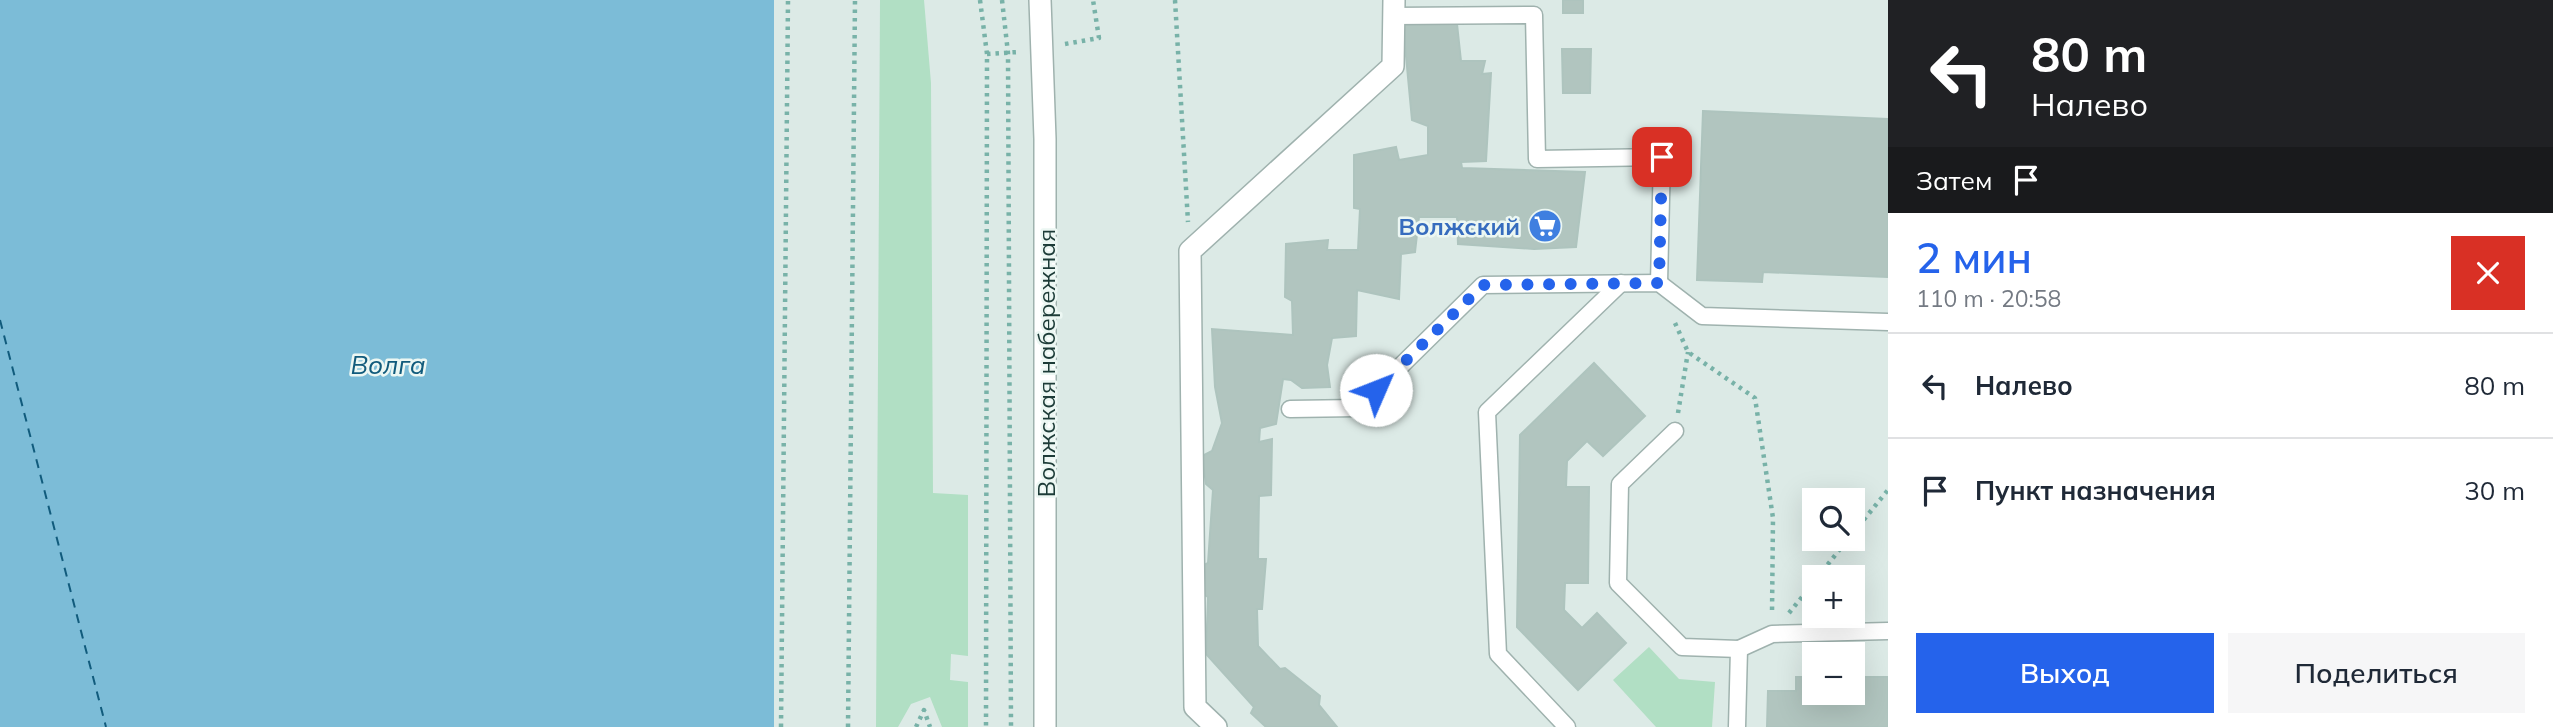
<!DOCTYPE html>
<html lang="ru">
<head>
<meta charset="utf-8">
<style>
	body { margin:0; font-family:Mulish,sans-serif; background:#f6f6f7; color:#1f2937; height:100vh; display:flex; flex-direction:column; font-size:26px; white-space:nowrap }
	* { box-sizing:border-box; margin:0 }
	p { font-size:23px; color:#747a83 }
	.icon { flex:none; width:38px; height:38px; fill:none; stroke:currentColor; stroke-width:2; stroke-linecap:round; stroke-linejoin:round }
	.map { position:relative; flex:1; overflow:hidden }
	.drawer { display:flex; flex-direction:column; background:#fff; width:665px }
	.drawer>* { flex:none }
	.top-card { background:#202124; color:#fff; overflow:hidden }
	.fabs { position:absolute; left:1802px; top:488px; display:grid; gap:14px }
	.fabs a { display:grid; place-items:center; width:63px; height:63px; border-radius:0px; background:#fff; box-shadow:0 7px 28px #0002; font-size:35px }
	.pin { position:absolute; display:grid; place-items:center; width:60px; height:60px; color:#fff; margin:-30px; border-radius:14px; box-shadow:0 4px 10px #0006 }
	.me { position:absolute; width:77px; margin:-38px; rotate:46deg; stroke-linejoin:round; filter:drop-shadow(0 0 5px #0008) }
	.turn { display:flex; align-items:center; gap:24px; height:147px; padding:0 28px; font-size:32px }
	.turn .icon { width:91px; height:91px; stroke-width:2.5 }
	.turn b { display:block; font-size:49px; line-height:60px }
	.then { display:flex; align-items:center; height:66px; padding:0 28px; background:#0003; gap:14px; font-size:26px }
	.round { display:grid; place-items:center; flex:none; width:74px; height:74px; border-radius:0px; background:#f6f6f7 }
	.head { display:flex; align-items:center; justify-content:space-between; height:119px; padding:0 28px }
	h1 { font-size:42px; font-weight:600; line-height:52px; color:#2563eb }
	.cta { display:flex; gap:14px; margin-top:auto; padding:14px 28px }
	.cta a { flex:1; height:80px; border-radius:0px; background:#2563eb; color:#fff; font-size:28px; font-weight:600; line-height:80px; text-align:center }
	.cta a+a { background:#f6f6f7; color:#1f2937 }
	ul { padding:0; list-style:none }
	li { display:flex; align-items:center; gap:21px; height:105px; padding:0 28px; border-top:2px solid #e0e1e3 }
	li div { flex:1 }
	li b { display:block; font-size:26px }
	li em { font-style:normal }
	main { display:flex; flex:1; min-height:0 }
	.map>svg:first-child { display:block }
</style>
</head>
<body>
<main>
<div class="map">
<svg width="1888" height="727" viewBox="0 0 1888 727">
	<rect width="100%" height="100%" fill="#dceae6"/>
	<g fill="#b1dfc4">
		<path d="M880 0H924L931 83 933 493 968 495V656L951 654 950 680 968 682V727H942L930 697 911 704 898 727H876Z"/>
		<path d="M1649 647 1679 679 1715 682 1712 727H1656L1613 680Z"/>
	</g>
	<rect fill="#7cbcd7" x="0" y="0" width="774" height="727"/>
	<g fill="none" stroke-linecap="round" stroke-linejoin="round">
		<path stroke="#115b7c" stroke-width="2" stroke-dasharray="9 7" stroke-linecap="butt" d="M0 320 106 727"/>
	</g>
	<g fill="#b1c5bf" stroke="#aec4be" stroke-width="2">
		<rect x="1563" y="0" width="20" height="13"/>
		<path d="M1403 24H1457L1461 61H1485L1482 74 1491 73 1486 161 1461 162 1462 168 1585 172 1576 247 1534 249 1458 244 1457 217H1419L1415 252 1401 254 1399 299 1357 290 1356 336 1332 338 1327 365 1330 387 1302 388 1291 380 1283 379 1276 424 1260 428 1259 442 1272 439 1271 495 1259 496 1258 559H1266L1262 609H1257L1258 646 1280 669 1285 668 1320 696 1319 705 1337 727H1266L1251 713 1254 707 1206 654 1208 597 1199 592 1196 569 1208 563 1213 490 1206 484 1202 456 1212 451 1222 423 1215 387 1212 329 1293 335 1292 301 1285 297 1286 244 1328 240 1327 250H1358L1360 209 1354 208V155L1396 147 1399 160 1428 155V126L1412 120Z"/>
		<path d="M1562 49H1591L1590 93H1563Z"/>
		<path d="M1703 111 1888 119V277L1763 272 1762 282 1697 280Z"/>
		<path d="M1594 363 1645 416 1603 456 1587 441 1567 461 1566 487H1589L1588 583H1565L1564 610 1582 628 1597 613 1626 643 1578 690 1517 627 1520 435Z"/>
		<path d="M1796 677H1815V693H1853V677H1888V727H1767L1768 691H1796Z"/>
	</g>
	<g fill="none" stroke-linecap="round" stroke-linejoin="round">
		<defs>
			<g id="lane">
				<path d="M1393 16 1534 15 1537 159 1662 157 1659 283"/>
				<path d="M1290 409 1358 408 1483 285 1659 283 1702 316 1888 322"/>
				<path d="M1675 431 1620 484 1618 583 1682 647 1739 649 1737 727"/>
				<path d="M1739 649 1772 634 1888 631"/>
				<path d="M1567 727 1498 654 1487 412 1621 283"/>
			</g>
			<g id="street">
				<path d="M1040 0 1045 139V727"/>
				<path d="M1216 727 1195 707 1190 251 1393 66 1394 0"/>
			</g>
		</defs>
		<use href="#lane" stroke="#9fb2ae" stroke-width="19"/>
		<use href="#street" stroke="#9fb2ae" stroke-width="24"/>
		<g stroke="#78b2a8" stroke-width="4.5" stroke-dasharray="3.5 5" stroke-linecap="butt">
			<path d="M980 0 987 54 986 727"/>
			<path d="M1002 0 1008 53 1011 727"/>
			<path d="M1175 0 1188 222"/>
			<path d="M1065 44 1099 38 1093 0"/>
			<path d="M987 54 1018 52"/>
			<path d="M1675 323 1688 352 1755 398 1773 518 1772 614"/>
			<path d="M1678 413 1688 352"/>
			<path d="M1853 533 1888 490"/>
			<path d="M1817 578 1848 539"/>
			<path d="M1789 613 1815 581"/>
			<path d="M781 727 788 0"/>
			<path d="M848 727 855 0"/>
			<path d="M916 727 924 710 930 727"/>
		</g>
		<use href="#lane" stroke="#fff" stroke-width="16"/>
		<use href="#street" stroke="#fff" stroke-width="21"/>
	</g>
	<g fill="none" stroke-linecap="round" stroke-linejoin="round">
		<path stroke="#2563eb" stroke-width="12" stroke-dasharray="0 21.6" d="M1376 390 1483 285 1659 283 1662 157"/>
	</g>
	<defs>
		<symbol id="supermarket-disc" viewBox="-11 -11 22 22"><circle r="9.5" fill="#3f7fe0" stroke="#ecf7f3"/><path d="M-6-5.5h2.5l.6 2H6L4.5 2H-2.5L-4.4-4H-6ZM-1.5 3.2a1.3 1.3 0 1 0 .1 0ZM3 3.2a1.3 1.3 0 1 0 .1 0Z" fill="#fff"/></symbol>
	</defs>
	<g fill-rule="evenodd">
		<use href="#supermarket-disc" x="1526" y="207" width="38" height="38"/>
	</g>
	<g text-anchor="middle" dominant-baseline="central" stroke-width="5" stroke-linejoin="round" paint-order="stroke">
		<g font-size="24" font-weight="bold" fill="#366cbe" stroke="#ecf7f3" text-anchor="end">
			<text x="1520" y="226">Волжский</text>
		</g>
		<g font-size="24" fill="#1c3b37" stroke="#ecf7f3">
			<text transform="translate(1046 363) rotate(-90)">Волжская набережная</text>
		</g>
		<g font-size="26" font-style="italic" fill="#115b7c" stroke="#ecf7f3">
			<text x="388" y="364">Волга</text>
		</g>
	</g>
</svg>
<div class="fabs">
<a><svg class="icon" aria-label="search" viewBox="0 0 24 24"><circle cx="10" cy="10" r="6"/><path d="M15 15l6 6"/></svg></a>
<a>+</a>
<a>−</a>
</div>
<div class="pin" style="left:1662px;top:157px;background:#d93025"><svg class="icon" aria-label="arrive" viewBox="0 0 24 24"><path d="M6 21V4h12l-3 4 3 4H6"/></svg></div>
<svg class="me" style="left:1376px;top:390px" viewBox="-20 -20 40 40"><circle r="19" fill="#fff"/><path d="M0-13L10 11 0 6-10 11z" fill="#2563eb"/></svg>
</div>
<section class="drawer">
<div class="top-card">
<div class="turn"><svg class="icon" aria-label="left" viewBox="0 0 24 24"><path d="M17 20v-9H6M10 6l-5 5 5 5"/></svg><div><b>80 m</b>Налево</div></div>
<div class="then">Затем<svg class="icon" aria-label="arrive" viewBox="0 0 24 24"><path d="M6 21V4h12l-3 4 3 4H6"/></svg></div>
</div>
<div class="head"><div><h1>2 мин</h1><p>110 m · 20:58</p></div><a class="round" style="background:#d93025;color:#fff"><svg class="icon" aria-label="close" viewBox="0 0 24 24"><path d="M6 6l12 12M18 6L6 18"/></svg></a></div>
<ul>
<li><svg class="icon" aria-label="left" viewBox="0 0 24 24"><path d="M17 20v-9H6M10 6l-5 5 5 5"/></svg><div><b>Налево</b></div><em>80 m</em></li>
<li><svg class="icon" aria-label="arrive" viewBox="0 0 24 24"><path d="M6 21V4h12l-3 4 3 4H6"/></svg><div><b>Пункт назначения</b></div><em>30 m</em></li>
</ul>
<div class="cta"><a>Выход</a><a>Поделиться</a></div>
</section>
</main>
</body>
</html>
